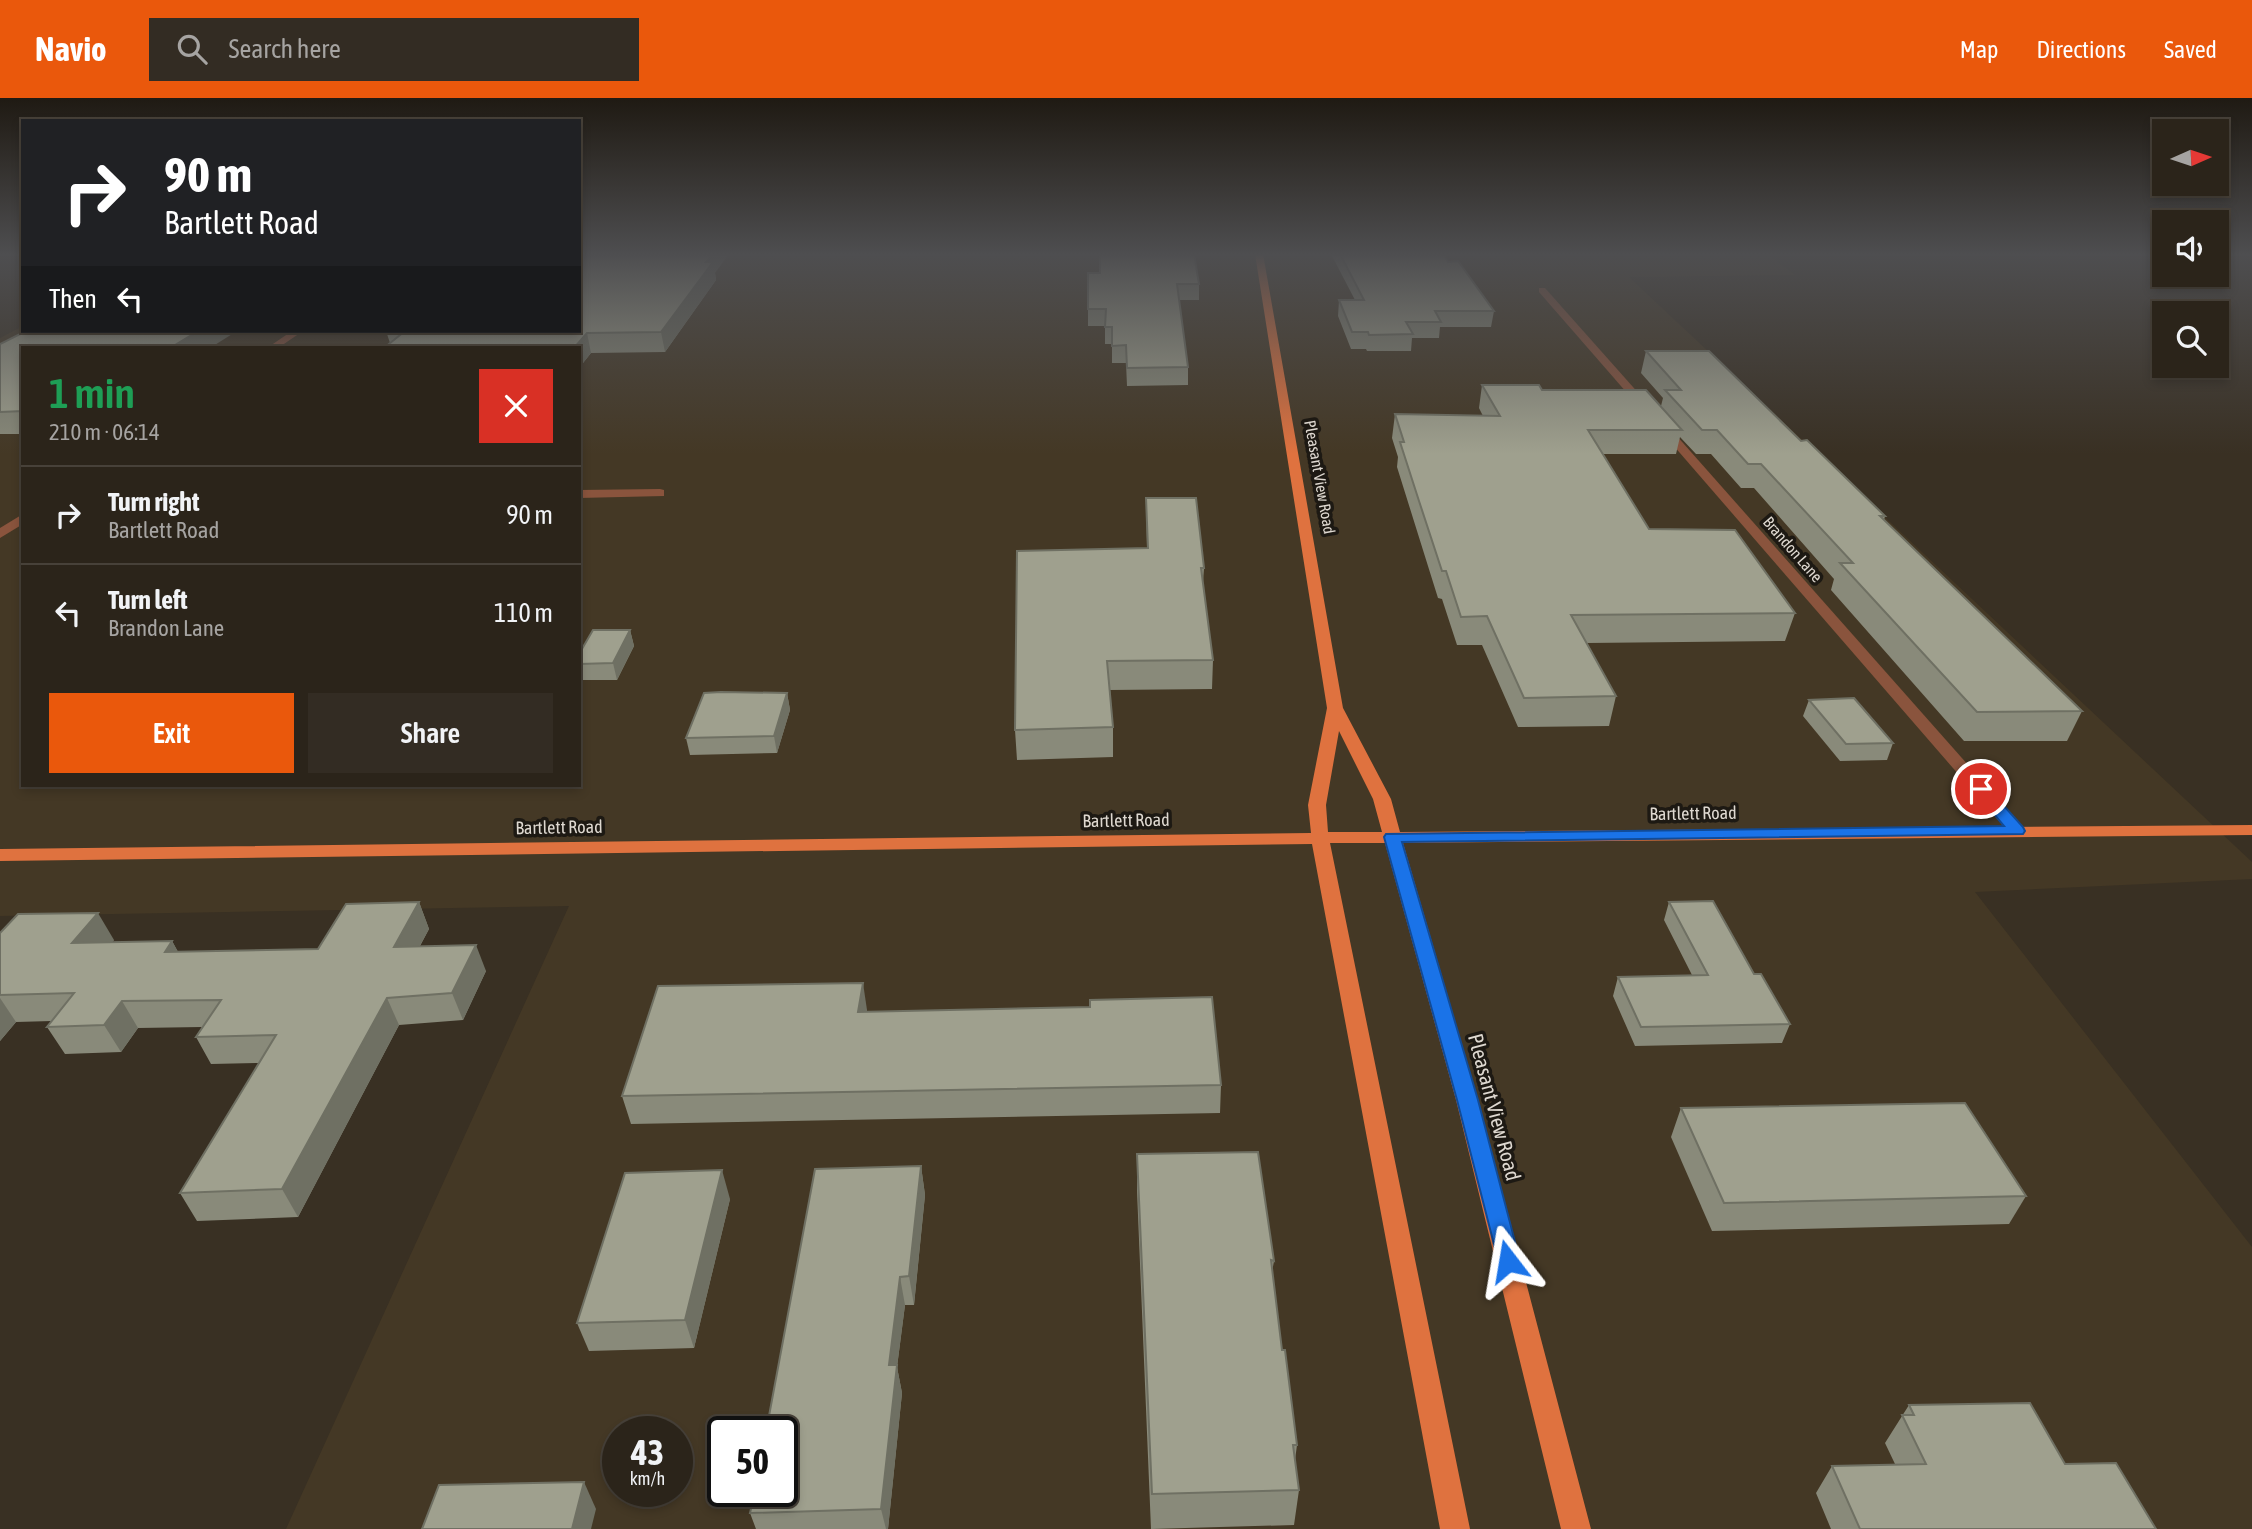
<!DOCTYPE html>
<html lang="en">
<head>
<meta charset="utf-8">
<style>
	body { margin:0; font-family:"Asap Condensed",sans-serif; background:#332c23; color:#f1f3f6; height:100vh; display:flex; flex-direction:column; font-size:26px; white-space:nowrap }
	* { box-sizing:border-box; margin:0 }
	p { font-size:23px; color:#a6a4a2 }
	.icon { flex:none; width:38px; height:38px; fill:none; stroke:currentColor; stroke-width:2; stroke-linecap:round; stroke-linejoin:round }
	.map { position:relative; flex:1; overflow:hidden }
	.sheet { position:absolute; left:21px; top:248px; width:560px; height:441px; display:flex; flex-direction:column; background:#2b241a; border-radius:0px; box-shadow:0 4px 10px #0003,0 0 0 2px #474139 }
	.sheet>* { flex:none }
	.top-card { position:absolute; left:21px; top:21px; width:560px; height:214px; border-radius:0px; box-shadow:0 4px 10px #0003,0 0 0 2px #474139; background:#202124; color:#fff; overflow:hidden }
	.needle { width:46px; rotate:87deg }
	.fabs { position:absolute; left:2152px; top:21px; display:grid; gap:14px }
	.fabs a { display:grid; place-items:center; width:77px; height:77px; border-radius:0px; background:#2b241a; box-shadow:0 4px 10px #0003,0 0 0 2px #474139; font-size:35px }
	.speed { position:absolute; left:602px; top:1318px; display:flex; gap:14px; font-size:35px; font-weight:700; text-align:center }
	.speed>* { display:grid; place-content:center; width:91px; height:91px; border-radius:50%; background:#2b241a; box-shadow:0 4px 10px #0003,0 0 0 2px #474139; line-height:1 }
	.speed small { font-size:18px; font-weight:400 }
	.speed .limit { border:4px solid #111; border-radius:10px; background:#fff; color:#111 }
	.pin { position:absolute; display:grid; place-items:center; width:60px; height:60px; color:#fff; margin:-30px; border:4px solid #fff; border-radius:50%; box-shadow:0 2px 7px #0007 }
	.me { position:absolute; width:77px; margin:-38px; rotate:346deg; stroke-linejoin:round; filter:drop-shadow(0 0 5px #0008) }
	.turn { display:flex; align-items:center; gap:24px; height:147px; padding:0 28px; font-size:32px }
	.turn .icon { width:91px; height:91px; stroke-width:2.5 }
	.turn b { display:block; font-size:49px; line-height:60px }
	.then { display:flex; align-items:center; height:66px; padding:0 28px; background:#0003; gap:14px; font-size:26px }
	.round { display:grid; place-items:center; flex:none; width:74px; height:74px; border-radius:0px; background:#332c23 }
	.head { display:flex; align-items:center; justify-content:space-between; height:119px; padding:0 28px }
	h1 { font-size:42px; font-weight:600; line-height:52px; color:#1e9e55 }
	.action { display:flex; gap:14px; margin-top:auto; padding:14px 28px }
	.action a { flex:1; height:80px; border-radius:0px; background:#ea580c; color:#fff; font-size:28px; font-weight:600; line-height:80px; text-align:center }
	.action a+a { background:#332c23; color:#f1f3f6 }
	ul { padding:0; list-style:none }
	li { display:flex; align-items:center; gap:21px; height:98px; padding:0 28px; border-top:2px solid #474139 }
	li div { flex:1 }
	li b { display:block; font-size:26px }
	li em { font-style:normal }
	header { display:flex; align-items:center; gap:42px; box-sizing:border-box; height:98px; padding:0 35px; background:#ea580c; color:#fff }
	header strong { font-size:33px }
	nav { display:flex; gap:38px; margin-inline-start:auto; font-size:24px }
	.search { width:490px; height:63px; background:#332c23; display:flex; align-items:center; gap:18px; box-sizing:border-box; padding:0 24px; border-radius:0px; color:#a6a4a2; font-size:26px }
	.map>svg:first-child { display:block }
</style>
</head>
<body>
<header>
<strong>Navio</strong>
<div class="search"><svg class="icon" aria-label="search" viewBox="0 0 24 24"><circle cx="10" cy="10" r="6"/><path d="M15 15l6 6"/></svg>Search here</div>
<nav><a>Map</a><a>Directions</a><a>Saved</a></nav>
</header>
<div class="map">
<svg width="2252" height="1431" viewBox="0 0 2252 1431">
	<rect width="100%" height="100%" fill="#393023"/>
	<path fill="#443825" fill-rule="evenodd" d="M579 156H1767L1795 177 1629 179 2252 764V781L1975 794 2252 1149V1431H286L569 808 0 818V240L23 228V233H579ZM23 250H579V688H23ZM618 1334H677V1393H618ZM723 1334H782V1393H723Z"/>
	<g fill="none" stroke-linecap="round" stroke-linejoin="round">
		<g fill="#8a543d" fill-rule="evenodd">
			<path d="M1539 190H1545L1649 307V311H1641L1539 194Z"/>
			<path d="M292 233H303L278 250H267Z"/>
			<path d="M1660 328H1668L2023 729 2026 733 2023 737H2011L1660 332Z"/>
			<path d="M660 391 664 392V398L579 400V392Z"/>
			<path d="M23 416V426L0 440V430Z"/>
		</g>
		<path fill="#df723f" fill-rule="evenodd" d="M1255 156H1263L1343 610 1391 701 1400 734 2252 727V737L1403 745 1478 1002 1591 1431H1561L1456 1002 1385 745H1330L1470 1431H1440L1312 746 0 763V751L1311 735 1308 707 1327 610ZM1339 633 1373 701 1382 734H1328L1326 707Z"/>
	</g>
	<g fill="#898a7a">
		<path d="M1331 156H1443L1448 164 1494 213 1491 229H1440L1439 240H1412L1411 253H1367L1366 251H1351L1338 218 1339 202H1355Z"/>
		<path d="M715 175 716 182 665 254 591 255 579 270V250L390 245 386 233H579Z"/>
		<path d="M1100 175 1199 186V202H1179L1188 269V287L1127 288 1126 265H1112V246H1105V228H1088V211Z"/>
		<path d="M0 246 23 250V336H0Z"/>
		<path d="M1646 253 1801 343 1885 418 1884 422 2082 613 2067 643H1964L1831 492 1834 481 1754 390H1741L1711 356H1696L1680 339 1676 356H1603L1649 431 1795 515 1785 543 1587 545 1616 598 1609 628 1518 629 1482 547H1457L1442 501 1438 500 1397 369 1398 359 1392 340 1395 316 1483 318 1479 310 1482 287 1542 292 1661 308 1663 300 1641 275Z"/>
		<path d="M1146 400 1204 470 1203 484 1213 562 1212 591 1110 592 1113 629V659L1017 662 1015 632 1147 450Z"/>
		<path d="M630 532 634 548 617 582H579V556Z"/>
		<path d="M787 595 790 612 777 655 690 657 686 640Z"/>
		<path d="M1809 602 1893 645 1887 662 1840 663 1803 618Z"/>
		<path d="M164 688H260L259 689 166 691Z"/>
		<path d="M419 804 429 831 420 848 486 873 463 922 399 927 298 1119 197 1123 180 1095 259 965 211 966 196 939 202 929 138 930 121 954 65 956 47 929 52 923 16 924 0 943V835L114 842 111 845 172 843 178 854 318 851Z"/>
		<path d="M1669 804 1754 876 1790 926 1782 945 1635 948 1613 898 1618 879 1692 877 1664 822Z"/>
		<path d="M867 912V914L1221 987 1220 1015 631 1026 622 998Z"/>
		<path d="M1681 1010 2026 1098 2009 1126 1712 1133 1671 1039Z"/>
		<path d="M1137 1056 1274 1163 1272 1174 1282 1252 1297 1347 1295 1362 1299 1392 1294 1427 1151 1431 1137 1093Z"/>
		<path d="M921 1068 925 1097 914 1207H905L897 1269 902 1295 888 1431H756L750 1415Z"/>
		<path d="M730 1101 694 1250 589 1253 577 1225Z"/>
		<path d="M1909 1307 2065 1366 2156 1431H1831L1816 1395 1832 1368 1895 1366 1885 1345Z"/>
	</g>
	<g fill="#6f7063">
		<path d="M713 156H729L715 175 716 182 665 254 661 234Z"/>
		<path d="M198 233H237L210 250H170Z"/>
		<path d="M587 235 591 255 579 270V250H574Z"/>
		<path d="M630 532 634 548 617 582 613 565Z"/>
		<path d="M787 595 790 612 777 655 774 638Z"/>
		<path d="M419 804 429 831 405 875 394 849Z"/>
		<path d="M98 815 114 842 88 872 72 845Z"/>
		<path d="M172 843 187 870 165 854Z"/>
		<path d="M476 847 486 873 463 922 452 895Z"/>
		<path d="M863 885 867 912 862 942 858 914Z"/>
		<path d="M0 900 16 924 0 943Z"/>
		<path d="M387 900 399 927 298 1119 282 1091Z"/>
		<path d="M122 903 138 930 121 954 104 927Z"/>
		<path d="M921 1068 925 1097 914 1207 909 1178Z"/>
		<path d="M722 1072 730 1101 694 1250 685 1222Z"/>
		<path d="M900 1179 905 1207 897 1269 902 1295 888 1431H886L881 1411 889 1267Z"/>
		<path d="M584 1384 596 1411 591 1431H572Z"/>
	</g>
	<g fill="#9fa08e" stroke="#6f7063" stroke-width="2">
		<path d="M579 156H713L706 164H713L661 234 587 235 574 250H384L405 233H579Z"/>
		<path d="M1100 156H1194L1199 186H1177L1188 269 1127 270 1126 247 1112 248V229H1105L1106 211H1088V175H1100Z"/>
		<path d="M1340 156H1443L1448 164 1458 163 1494 213H1435L1441 224H1406L1413 236 1369 237 1368 234H1352L1339 202H1364Z"/>
		<path d="M26 233H198L170 250H23V313L0 314V246Z"/>
		<path d="M1646 253H1709L1801 343 1807 342 1885 418H1880L2082 613 1977 614 1840 465H1853L1761 366H1748L1717 332H1702L1665 292H1681Z"/>
		<path d="M1482 287H1539L1542 292H1646L1682 332H1588L1649 431 1735 432 1795 515 1571 517 1616 598 1524 600 1487 518 1461 519 1446 473H1442L1419 403 1400 344H1404L1395 316 1500 318Z"/>
		<path d="M1146 400H1196L1204 470H1201L1213 562 1107 563 1113 629 1015 632 1017 453 1148 450Z"/>
		<path d="M593 532H630L613 565 579 566V556Z"/>
		<path d="M721 594 787 595 774 638 686 640 704 595Z"/>
		<path d="M1854 600 1893 645 1846 646 1809 602Z"/>
		<path d="M1713 803 1754 876H1761L1790 926 1641 929 1618 879 1708 877 1669 804Z"/>
		<path d="M419 804 394 849 476 847 452 895 387 900 282 1091 180 1095 276 937 196 939 221 902 122 903 104 927 47 929 74 895 0 897V835L18 816 98 815 72 845 172 843 165 854 318 851 346 806Z"/>
		<path d="M863 885 858 914 1090 909V902L1212 899 1221 987 622 998 658 888Z"/>
		<path d="M1965 1005 2026 1098 1724 1105 1681 1010Z"/>
		<path d="M1258 1054 1274 1163 1271 1162 1282 1252H1285L1297 1347H1293L1299 1392 1152 1396 1137 1056Z"/>
		<path d="M921 1068 909 1178 900 1179 889 1267H897L881 1411 750 1415 755 1393H782V1334H766L815 1071Z"/>
		<path d="M722 1072 685 1222 577 1225 625 1075Z"/>
		<path d="M2030 1305 2065 1366 2116 1365 2156 1431H1860L1832 1368 1926 1366 1902 1317H1914L1909 1307Z"/>
		<path d="M584 1384 572 1431H422L439 1387Z"/>
	</g>
	<linearGradient id="sky" x2="0" y2="1"><stop stop-color="#1f1a13"/><stop offset="0.44" stop-color="#4e4e50"/><stop offset="1" stop-color="#4e4e50" stop-opacity="0"/></linearGradient>
	<rect width="2252" height="356" fill="url(#sky)"/>
	<path fill="#1a73e8" stroke="#114b97" stroke-width="2" d="M1981 687 1986 688 2023 729 2025 733 2023 736 1402 744 1478 1002 1520 1163 1516 1170 1508 1173 1500 1170 1457 1002 1384 739 1386 736 2004 728 1973 691Z"/>
	<g text-anchor="middle" dominant-baseline="central" stroke-width="7" stroke-linejoin="round" paint-order="stroke">
		<g font-size="16" fill="#ded8d0" stroke="#1d1913">
			<text transform="translate(1320 379) rotate(80)">Pleasant View Road</text>
			<text transform="translate(1793 451) rotate(49)">Brandon Lane</text>
		</g>
		<g font-size="18" fill="#ded8d0" stroke="#1d1913">
			<text transform="translate(1693 715) rotate(-1)">Bartlett Road</text>
			<text transform="translate(1126 722) rotate(-1)">Bartlett Road</text>
			<text transform="translate(559 729) rotate(-1)">Bartlett Road</text>
		</g>
		<g font-size="21" fill="#ded8d0" stroke="#1d1913">
			<text transform="translate(1495 1009) rotate(75)">Pleasant View Road</text>
		</g>
	</g>
</svg>
<div class="fabs">
<a><svg class="needle" viewBox="-14 -14 28 28"><path d="M0-13l5 13h-10z" fill="#e53935"/><path d="M0 13l5-13h-10z" fill="#a6a4a2"/></svg></a>
<a><svg class="icon" aria-label="sound" viewBox="0 0 24 24"><path d="M4 9h4l5-4v14l-5-4H4zM17 9q2 3 0 6"/></svg></a>
<a><svg class="icon" aria-label="search" viewBox="0 0 24 24"><circle cx="10" cy="10" r="6"/><path d="M15 15l6 6"/></svg></a>
</div>
<div class="speed"><div>43<small>km/h</small></div><div class="limit">50</div></div>
<div class="pin" style="left:1981px;top:691px;background:#d93025"><svg class="icon" aria-label="arrive" viewBox="0 0 24 24"><path d="M6 21V4h12l-3 4 3 4H6"/></svg></div>
<svg class="me" style="left:1508px;top:1163px" viewBox="-20 -20 40 40"><path d="M0-17L14 15 0 8-14 15z" fill="#1a73e8" stroke="#fff" stroke-width="4"/></svg>
<div class="top-card">
<div class="turn"><svg class="icon" aria-label="right" viewBox="0 0 24 24"><path d="M7 20v-9h11M14 6l5 5-5 5"/></svg><div><b>90 m</b>Bartlett Road</div></div>
<div class="then">Then<svg class="icon" aria-label="left" viewBox="0 0 24 24"><path d="M17 20v-9H6M10 6l-5 5 5 5"/></svg></div>
</div>
<section class="sheet">
<div class="head"><div><h1>1 min</h1><p>210 m · 06:14</p></div><a class="round" style="background:#d93025;color:#fff"><svg class="icon" aria-label="close" viewBox="0 0 24 24"><path d="M6 6l12 12M18 6L6 18"/></svg></a></div>
<ul>
<li><svg class="icon" aria-label="right" viewBox="0 0 24 24"><path d="M7 20v-9h11M14 6l5 5-5 5"/></svg><div><b>Turn right</b><p>Bartlett Road</p></div><em>90 m</em></li>
<li><svg class="icon" aria-label="left" viewBox="0 0 24 24"><path d="M17 20v-9H6M10 6l-5 5 5 5"/></svg><div><b>Turn left</b><p>Brandon Lane</p></div><em>110 m</em></li>
</ul>
<div class="action"><a>Exit</a><a>Share</a></div>
</section>
</div>
</body>
</html>
